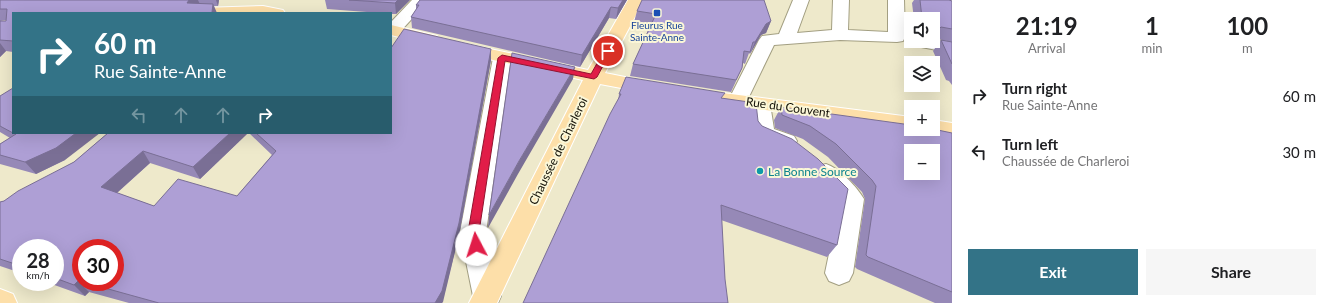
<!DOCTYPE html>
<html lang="en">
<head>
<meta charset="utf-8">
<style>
	body { margin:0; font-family:Lato,sans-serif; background:#f6f6f6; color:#202124; height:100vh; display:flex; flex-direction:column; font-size:15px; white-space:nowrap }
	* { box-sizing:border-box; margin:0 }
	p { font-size:13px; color:#757577 }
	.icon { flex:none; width:22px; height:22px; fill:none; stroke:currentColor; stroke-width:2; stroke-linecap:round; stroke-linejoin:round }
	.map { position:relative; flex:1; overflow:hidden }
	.side { display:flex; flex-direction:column; background:#fff; width:380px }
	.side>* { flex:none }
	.guide { position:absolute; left:12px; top:12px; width:380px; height:122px; border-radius:0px; box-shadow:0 4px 16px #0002; background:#337387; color:#fff; overflow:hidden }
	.buttons { position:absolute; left:904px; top:12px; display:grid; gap:8px }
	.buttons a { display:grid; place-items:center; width:36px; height:36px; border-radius:0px; background:#fff; box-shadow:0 4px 16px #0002; font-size:20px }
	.speed { position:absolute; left:12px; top:239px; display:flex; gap:8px; font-size:20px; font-weight:700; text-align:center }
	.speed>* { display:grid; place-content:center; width:52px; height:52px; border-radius:50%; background:#fff; box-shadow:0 4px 16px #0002; line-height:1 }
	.speed small { font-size:10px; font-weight:400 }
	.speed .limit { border:6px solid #d22; background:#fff; color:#111 }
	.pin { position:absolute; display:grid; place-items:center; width:34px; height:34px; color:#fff; margin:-17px; border:2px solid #fff; border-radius:50%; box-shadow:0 1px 4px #0007 }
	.me { position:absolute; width:44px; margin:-22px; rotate:355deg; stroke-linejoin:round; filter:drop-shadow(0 0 3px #0008) }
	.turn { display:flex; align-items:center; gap:14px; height:84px; padding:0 16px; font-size:18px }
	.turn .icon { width:52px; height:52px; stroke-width:2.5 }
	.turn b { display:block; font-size:28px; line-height:34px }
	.lanes { display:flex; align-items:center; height:38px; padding:0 16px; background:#0003; justify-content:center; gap:20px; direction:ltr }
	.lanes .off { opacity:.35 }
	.eta { display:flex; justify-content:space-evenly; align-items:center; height:68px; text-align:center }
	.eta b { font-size:24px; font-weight:700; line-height:28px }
	.action { display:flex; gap:8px; margin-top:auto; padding:8px 16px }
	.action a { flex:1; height:46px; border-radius:0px; background:#337387; color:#fff; font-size:16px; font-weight:700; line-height:46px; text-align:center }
	.action a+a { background:#f6f6f6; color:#202124 }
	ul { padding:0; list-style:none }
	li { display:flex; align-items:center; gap:12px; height:56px; padding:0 16px }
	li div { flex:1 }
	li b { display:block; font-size:15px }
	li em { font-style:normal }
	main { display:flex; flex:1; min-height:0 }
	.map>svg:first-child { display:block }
</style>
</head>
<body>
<main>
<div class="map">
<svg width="952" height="303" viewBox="0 0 952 303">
	<rect width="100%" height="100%" fill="#eee9cb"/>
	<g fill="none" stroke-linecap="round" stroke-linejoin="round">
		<defs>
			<g id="minor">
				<path d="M412 0H429L398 34 391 35V22Z"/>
				<path d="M793 0H809L797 33 832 30 833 0H849L848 30 888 32V0H904L905 37 903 41 897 42 840 40 774 45 745 105 738 107 731 105 728 101 759 40 762 36 779 34Z"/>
				<path d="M911 37V41H933V39L952 43V53L911 45 908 41Z"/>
				<path d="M502 53 508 54 511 58 486 232 501 296 498 303H476L473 296 460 232 493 58 496 54Z"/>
				<path d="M760 98 767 100 770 104 774 129 794 136 797 141 794 146 786 148 757 138 753 133 750 104 753 100Z"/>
				<path d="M826 164C839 168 857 187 864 199L853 273 849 281 839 285 829 281 825 273 840 201 818 178 815 172 818 166Z"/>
			</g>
			<g id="major">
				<path d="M628 0H644L605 73 660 84 663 88 660 92 653 94 600 84 497 303H469L583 80 462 53 456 52 453 48 456 44 462 43 588 70Z"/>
				<path d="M263 6 283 10 285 13H193L195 10 201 8Z"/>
				<path d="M391 25 437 36 440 40 437 44 431 45 391 35Z"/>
				<path d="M723 93 911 117V129H918L911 131 716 103 713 99 716 95Z"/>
				<path d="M933 120 952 123V137L926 132 924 129H933Z"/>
				<path d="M0 289 13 294 17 303H0Z"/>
			</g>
		</defs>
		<use href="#minor" stroke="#a39f82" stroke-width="2"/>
		<use href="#major" stroke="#fff" stroke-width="2"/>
		<use href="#minor" fill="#fff" fill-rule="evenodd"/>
		<use href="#major" fill="#fddfa9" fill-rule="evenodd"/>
	</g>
	<g fill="#9689b7" fill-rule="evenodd">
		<path d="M0 0H219L218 6H214L216 13H13V52L6 51 0 57V21H6V20L0 21Z"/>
		<path d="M325 0H410L396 14H391V13H380L327 9Z"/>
		<path d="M420 0H627L616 19 609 18 580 67 412 28 411 17 416 10V5Z"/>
		<path d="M914 0H949L952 1V42L933 38V19H914L912 3Z"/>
		<path d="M637 11 771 21 766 33 761 35 750 54 749 53 745 64 743 63 742 68 737 79 731 92 630 76 633 64 651 25 634 22Z"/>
		<path d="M941 40 952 42V85L949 81 946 80 933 51Z"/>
		<path d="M491 49V60L459 235 442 303H129L89 292 85 296 46 282H55V248H21V273L0 266V202L4 201 74 162 108 133H248L200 179 150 163 117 193 154 206 237 196 272 155 249 133H391ZM81 248 115 282H81Z"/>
		<path d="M619 94 723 98 758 121 837 245 827 257 721 220 725 279 618 101Z"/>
		<path d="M0 96 65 160 36 174 0 164V144L10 138 0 132Z"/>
		<path d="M781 107 952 133V303H935L857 269 855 267 865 199 862 192 828 157 803 139 775 128 774 120Z"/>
	</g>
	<g fill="#7a6f95">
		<path d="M189 0H198L201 7 187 3Z"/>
		<path d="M216 0H219L218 6Z"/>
		<path d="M398 0H410L396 14 395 3Z"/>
		<path d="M623 0H627L616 19 618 8Z"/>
		<path d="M213 4 217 13 212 12Z"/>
		<path d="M611 7 609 18 580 67 582 55Z"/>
		<path d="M771 21 766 33 761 35 750 54 755 42 766 24Z"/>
		<path d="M0 43 6 51 0 57Z"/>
		<path d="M491 49V60L459 235 443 302 442 303H435Z"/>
		<path d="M575 67 573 79 518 174 488 228 489 215 519 161Z"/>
		<path d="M76 133H100L65 160 36 174 25 162Z"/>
		<path d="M230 133H248L200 179 193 167Z"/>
		<path d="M143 151 150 163 110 199 101 187Z"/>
		<path d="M78 281 89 292 85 296 74 285Z"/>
	</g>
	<g fill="#ae9fd5" stroke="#7a6f95" fill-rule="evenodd">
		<path d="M0 0H189L187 3 213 4 212 12 218 13H13V41L0 40V21H6L7 9H0Z"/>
		<path d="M349 0H398L395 3Z"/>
		<path d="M420 0H623L618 8 611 7 582 55 411 17 419 5H416Z"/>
		<path d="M642 0H764L771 21 766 24 755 42H753L750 52 744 51 742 68 736 80 633 64 656 14 637 11Z"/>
		<path d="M920 0H949L952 1V29L941 27 939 29H933V19H929L922 18Z"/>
		<path d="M404 29 491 49 459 223 442 291 435 303H159L83 282H115V248H81V281H78L74 285 55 278V248H21V266L0 259V202L4 201 18 191 74 162 108 133H230L193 167 143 151 101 187 154 206 178 179 237 196 276 151 256 133H391V48Z"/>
		<path d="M941 40 952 42V64Z"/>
		<path d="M512 53 575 67 519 161 489 215Z"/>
		<path d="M626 77 725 93 721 98 756 103 758 121 762 126 792 139 818 159 848 189 837 245 721 205 725 279 728 303H523L610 114 621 94H619Z"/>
		<path d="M13 88V133L0 126V96Z"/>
		<path d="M781 107 911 125V129H933L952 133V292L868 257 866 255 876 186 872 180 836 144 810 126 782 115ZM911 151H933V173H911Z"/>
		<path d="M13 133H76L56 148 25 162 0 155V144L16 134Z"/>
	</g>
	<path fill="#e11d48" stroke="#92132f" d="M608 49 611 51 597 77 594 79 505 61 479 232 481 245 480 248 476 249 472 248 468 232 498 58 502 55 591 74 604 51Z"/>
	<rect fill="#1a4fb4" stroke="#fbf7d8" stroke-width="1.5" x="653" y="9" width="8" height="8" rx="2"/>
	<circle fill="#0f9aa8" stroke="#fbf7d8" stroke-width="1.5" cx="760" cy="171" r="4"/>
	<g text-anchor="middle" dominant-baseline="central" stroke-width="4" stroke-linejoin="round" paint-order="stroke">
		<g font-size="10" fill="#164399" stroke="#fbf7d8">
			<text x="657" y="25">Fleurus Rue<tspan x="657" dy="12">Sainte-Anne</tspan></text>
		</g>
		<g font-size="12" fill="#110f05" stroke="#fbf7d8">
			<text transform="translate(788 107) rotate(8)">Rue du Couvent</text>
			<text transform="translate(558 151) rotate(-64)">Chaussée de Charleroi</text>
		</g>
		<g font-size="12" fill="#0d838f" stroke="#fbf7d8" text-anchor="start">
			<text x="768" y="171">La Bonne Source</text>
		</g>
	</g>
</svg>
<div class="buttons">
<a><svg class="icon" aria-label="sound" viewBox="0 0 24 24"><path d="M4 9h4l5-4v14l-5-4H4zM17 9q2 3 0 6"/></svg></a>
<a><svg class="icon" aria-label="layers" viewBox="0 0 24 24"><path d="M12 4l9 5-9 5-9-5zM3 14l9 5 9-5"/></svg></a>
<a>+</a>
<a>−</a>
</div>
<div class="speed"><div>28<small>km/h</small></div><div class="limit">30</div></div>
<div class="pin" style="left:608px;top:51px;background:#d93025"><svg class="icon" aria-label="arrive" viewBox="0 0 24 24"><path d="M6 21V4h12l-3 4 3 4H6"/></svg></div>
<svg class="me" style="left:476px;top:245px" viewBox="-20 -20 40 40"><circle r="19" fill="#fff"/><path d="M0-13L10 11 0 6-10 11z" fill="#e11d48"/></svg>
<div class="guide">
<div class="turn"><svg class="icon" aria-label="right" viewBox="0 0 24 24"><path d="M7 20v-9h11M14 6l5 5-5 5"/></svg><div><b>60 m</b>Rue Sainte-Anne</div></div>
<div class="lanes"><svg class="icon off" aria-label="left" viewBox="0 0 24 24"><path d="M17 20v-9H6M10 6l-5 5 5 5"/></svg><svg class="icon off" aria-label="ahead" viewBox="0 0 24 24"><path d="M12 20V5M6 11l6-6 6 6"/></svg><svg class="icon off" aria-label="ahead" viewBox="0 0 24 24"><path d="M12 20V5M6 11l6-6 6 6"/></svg><svg class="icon" aria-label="right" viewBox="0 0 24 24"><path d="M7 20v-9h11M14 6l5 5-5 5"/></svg></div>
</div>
</div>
<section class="side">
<div class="eta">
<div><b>21:19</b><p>Arrival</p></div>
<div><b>1</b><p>min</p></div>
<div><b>100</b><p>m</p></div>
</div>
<ul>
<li><svg class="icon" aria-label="right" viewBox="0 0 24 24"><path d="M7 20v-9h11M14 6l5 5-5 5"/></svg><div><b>Turn right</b><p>Rue Sainte-Anne</p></div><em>60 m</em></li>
<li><svg class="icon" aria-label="left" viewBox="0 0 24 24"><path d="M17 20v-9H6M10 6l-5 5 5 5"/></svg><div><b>Turn left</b><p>Chaussée de Charleroi</p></div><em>30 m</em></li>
</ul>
<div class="action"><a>Exit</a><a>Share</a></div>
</section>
</main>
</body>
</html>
